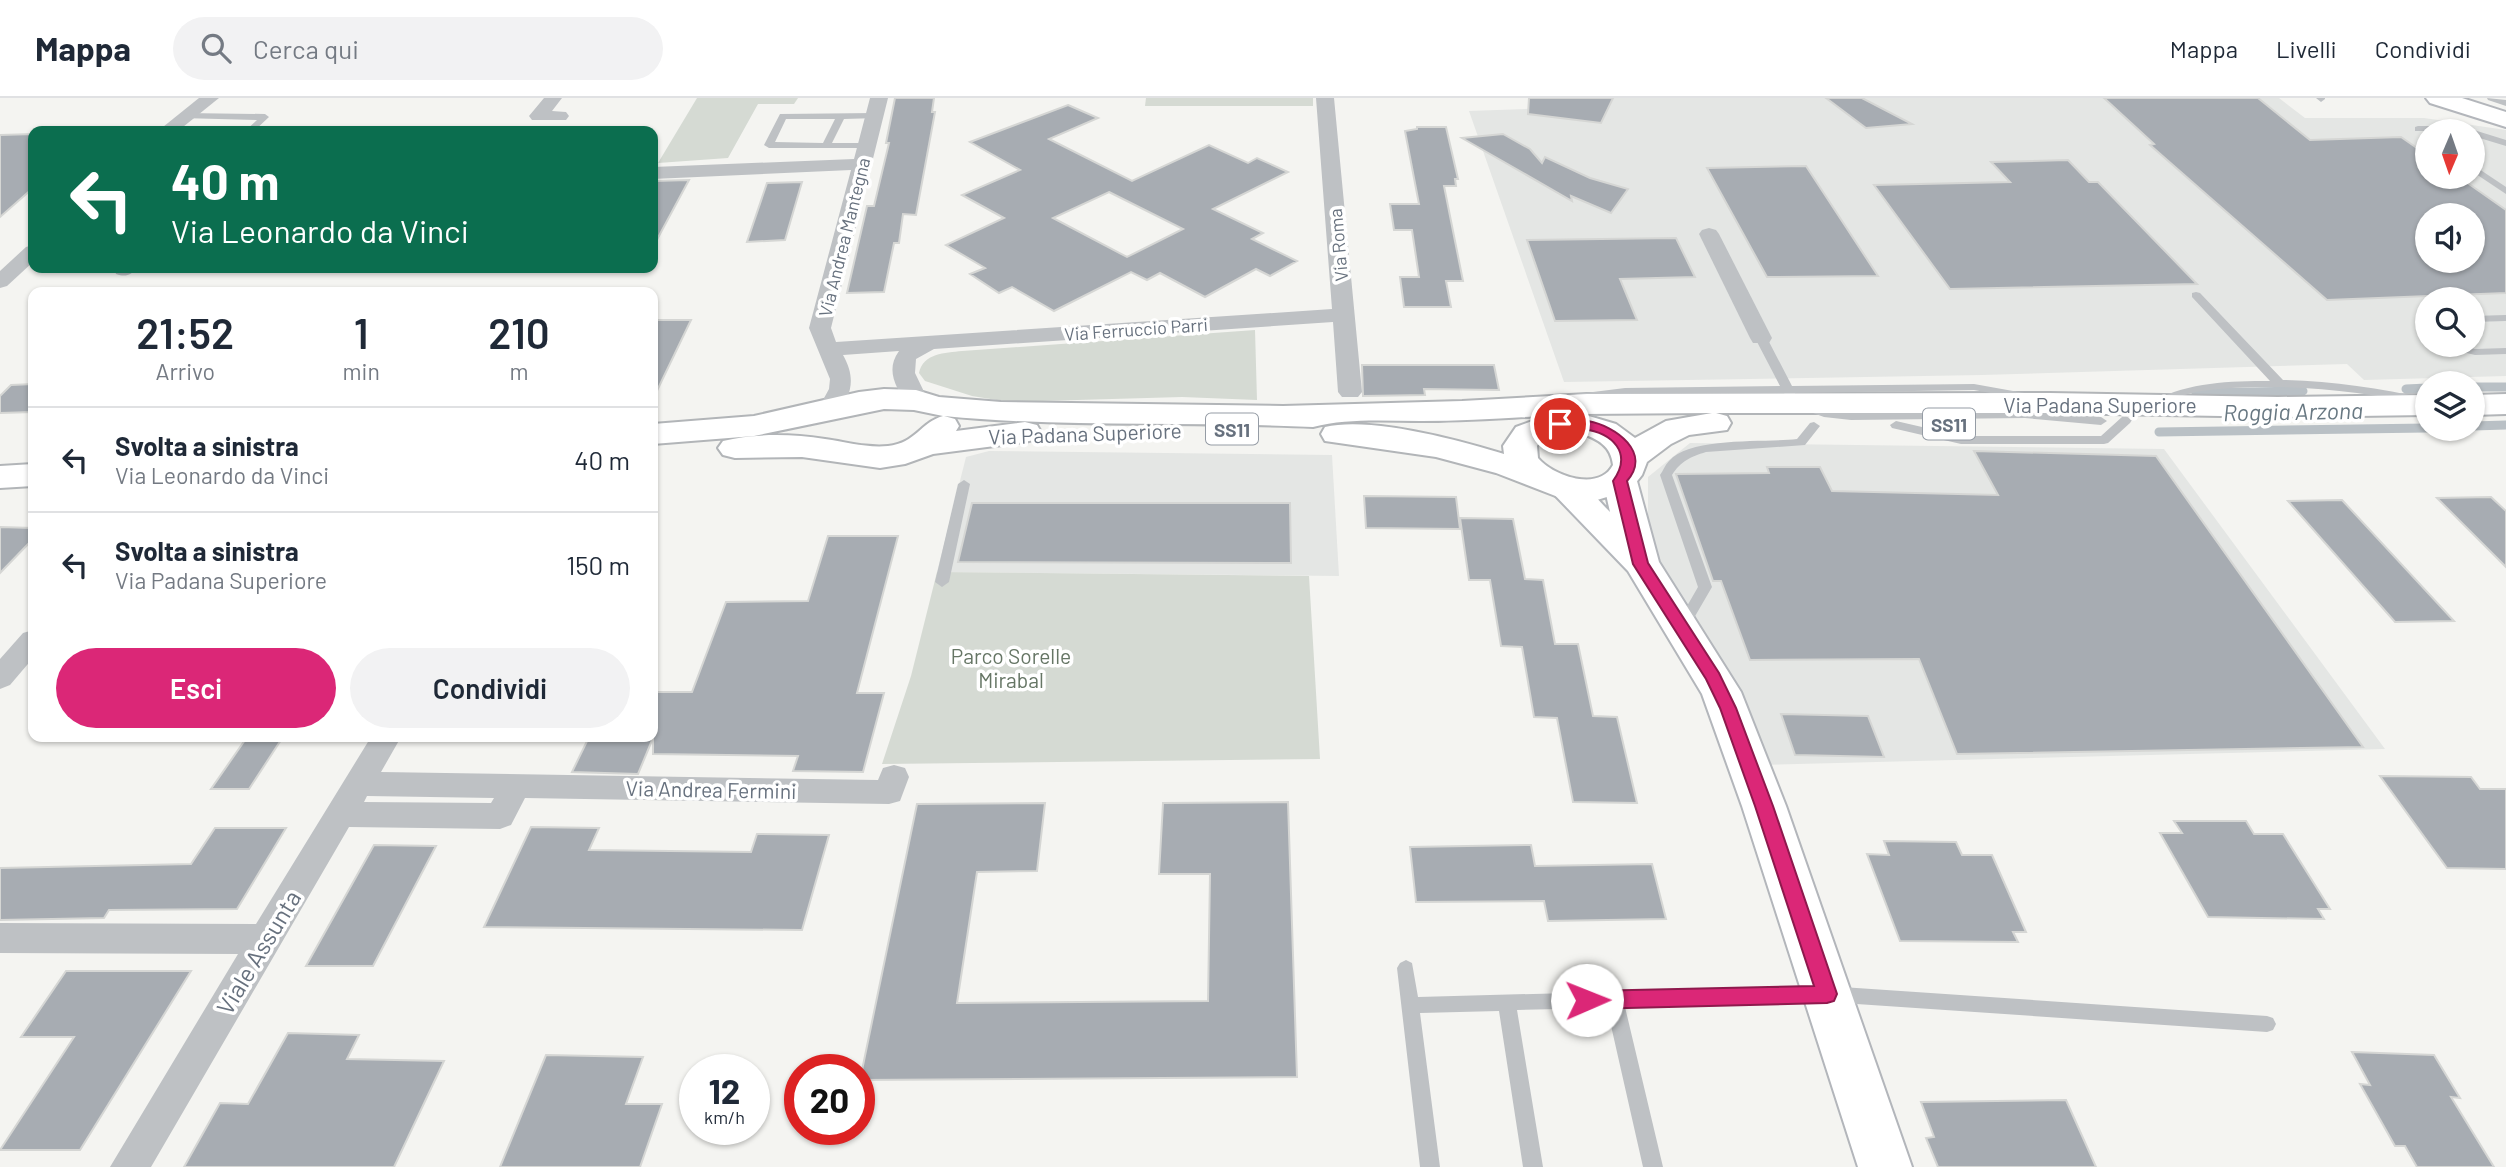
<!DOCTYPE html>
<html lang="it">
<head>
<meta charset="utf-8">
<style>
	body { margin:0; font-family:Barlow,sans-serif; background:#f2f2f3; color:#1f2937; height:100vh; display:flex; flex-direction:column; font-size:26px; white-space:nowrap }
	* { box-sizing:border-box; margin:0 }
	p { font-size:23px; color:#747a83 }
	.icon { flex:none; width:38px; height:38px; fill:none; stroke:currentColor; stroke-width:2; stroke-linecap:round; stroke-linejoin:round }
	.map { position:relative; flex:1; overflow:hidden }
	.details { position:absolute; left:28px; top:189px; width:630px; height:455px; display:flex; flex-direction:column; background:#fff; border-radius:14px; box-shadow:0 2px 5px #0004 }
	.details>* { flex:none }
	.hud { position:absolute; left:28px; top:28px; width:630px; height:147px; border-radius:14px; box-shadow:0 2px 5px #0004; background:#0b6e4f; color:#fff; overflow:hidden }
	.needle { width:46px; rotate:182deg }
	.tools { position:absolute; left:2415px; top:21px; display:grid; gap:14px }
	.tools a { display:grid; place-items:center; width:70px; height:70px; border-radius:50%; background:#fff; box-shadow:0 2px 5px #0004; font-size:35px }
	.speed { position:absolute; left:679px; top:956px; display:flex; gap:14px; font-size:35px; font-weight:700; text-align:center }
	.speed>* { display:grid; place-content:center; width:91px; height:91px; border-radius:50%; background:#fff; box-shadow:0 2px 5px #0004; line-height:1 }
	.speed small { font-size:18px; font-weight:400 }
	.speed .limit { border:10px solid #d22; background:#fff; color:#111 }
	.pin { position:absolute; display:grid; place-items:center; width:60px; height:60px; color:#fff; margin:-30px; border:4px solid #fff; border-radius:50%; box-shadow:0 2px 7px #0007 }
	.me { position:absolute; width:77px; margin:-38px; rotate:89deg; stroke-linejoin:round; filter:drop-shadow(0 0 5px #0008) }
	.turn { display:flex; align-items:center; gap:24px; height:147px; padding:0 28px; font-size:32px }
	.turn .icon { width:91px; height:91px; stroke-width:2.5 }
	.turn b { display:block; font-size:49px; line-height:60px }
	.eta { display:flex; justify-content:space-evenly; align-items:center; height:119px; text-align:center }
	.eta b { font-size:42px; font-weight:600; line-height:49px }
	.action { display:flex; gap:14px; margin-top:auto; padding:14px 28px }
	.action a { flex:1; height:80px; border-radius:42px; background:#db2777; color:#fff; font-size:28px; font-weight:600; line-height:80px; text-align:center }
	.action a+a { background:#f2f2f3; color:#1f2937 }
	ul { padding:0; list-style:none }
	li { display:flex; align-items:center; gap:21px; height:105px; padding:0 28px; border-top:2px solid #e0e1e3 }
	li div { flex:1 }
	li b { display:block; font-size:26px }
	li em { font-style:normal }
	header { display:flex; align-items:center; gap:42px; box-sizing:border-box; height:98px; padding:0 35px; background:#fff; border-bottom:2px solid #e0e1e3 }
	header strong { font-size:33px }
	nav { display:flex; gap:38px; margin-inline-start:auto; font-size:24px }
	.search { width:490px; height:63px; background:#f2f2f3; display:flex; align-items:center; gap:18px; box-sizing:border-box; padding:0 24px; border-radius:38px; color:#747a83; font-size:26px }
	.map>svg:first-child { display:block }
</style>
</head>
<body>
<header>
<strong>Mappa</strong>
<div class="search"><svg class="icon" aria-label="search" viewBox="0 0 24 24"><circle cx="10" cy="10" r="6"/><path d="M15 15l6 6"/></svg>Cerca qui</div>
<nav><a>Mappa</a><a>Livelli</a><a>Condividi</a></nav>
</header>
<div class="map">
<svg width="2506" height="1069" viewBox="0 0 2506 1069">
	<rect width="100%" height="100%" fill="#f4f4f1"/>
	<g fill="#e4e6e4" fill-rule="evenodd">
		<path d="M1552 0H2279L2305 20H2424L2506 32V278L2364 282 2347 266 1982 277 1564 284 1469 13 1554 10ZM2427 33H2473V79H2427ZM2427 117H2473V163H2427ZM2427 201H2473V247H2427Z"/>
		<path d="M1690 345 2164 351 2385 651 1759 667 1664 477 1648 430V379Z"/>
		<path d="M989 353 1332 357 1339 478 937 474 966 359Z"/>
	</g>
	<g fill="#d5dad3">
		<path d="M697 0H798L794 6H758L728 60 658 65Z"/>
		<path d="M1146 0H1313V8H1145Z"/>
		<path d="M1255 232 1257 302 1182 299 1009 304 972 298 925 283 919 275C923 255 945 255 962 253Z"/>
		<path d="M937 474 1309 478 1320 661 882 666 911 578Z"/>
	</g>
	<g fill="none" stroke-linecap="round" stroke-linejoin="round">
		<g stroke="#b9c0c5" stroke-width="9">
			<path d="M2473 289H2506"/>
			<path d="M2406 291 2427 290"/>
			<path d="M2196 295 2303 293"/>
			<path d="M2473 328 2506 327"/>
			<path d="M2159 334 2427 330"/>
		</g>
	</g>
	<g fill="#a7acb2" stroke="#d5d6d4" stroke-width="2" fill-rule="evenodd">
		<path d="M895 0H934L932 14H935L916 117 903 116 899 145H894L884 194 847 195 867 108H874L889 45H886Z"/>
		<path d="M1529 0H1613L1601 25 1528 16Z"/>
		<path d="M1826 0H1862L1912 26 1866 30Z"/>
		<path d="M2104 0H2258L2310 42 2401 39 2427 57V79H2459L2506 112V195L2327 202 2150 47 2154 46ZM2427 117H2473V163H2427Z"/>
		<path d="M1068 7 1098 20 1049 41 1132 83 1209 47 1248 65 1257 60 1288 74 1213 111 1263 135 1252 141 1297 163 1270 178 1256 171 1205 199 1160 175 1147 182 1131 174 1054 213 1012 189 999 195 970 176 985 170 946 147 1004 120 962 97 1020 72 970 44ZM1109 94 1183 131 1127 159 1053 120Z"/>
		<path d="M1417 29H1446L1458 81H1455L1456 88H1444L1463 183H1446L1451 209H1404L1400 179H1419L1412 132H1394L1390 106H1419L1405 33 1417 31Z"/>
		<path d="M33 36V90L0 119V37Z"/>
		<path d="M1503 36 1530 51 1542 65 1545 59 1590 80 1628 91 1611 115 1571 98 1572 103 1462 40Z"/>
		<path d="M2068 62 2089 84H2098L2197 186 1950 191 1874 87 2010 84 1991 64Z"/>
		<path d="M1806 68 1823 94 1878 178 1767 179 1707 70Z"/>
		<path d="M689 82 653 149V83Z"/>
		<path d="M802 84 785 142 747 144 767 85Z"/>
		<path d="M1676 140 1695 179 1620 181 1637 222 1555 223 1527 142Z"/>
		<path d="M653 222H691L653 301Z"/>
		<path d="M1362 267H1494L1499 292 1424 291 1425 297 1363 298Z"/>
		<path d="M33 286V314L0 315V298L11 287Z"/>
		<path d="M1974 353 2156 358 2363 649 1957 656 1919 561 1750 562 1721 483H1713L1676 376 1769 375 1767 369H1820L1832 393 1998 397Z"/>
		<path d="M1364 398 1456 399 1460 431 1366 430Z"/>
		<path d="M2491 399 2506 413V469L2437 400Z"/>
		<path d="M2342 402 2454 523 2395 524 2288 403Z"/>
		<path d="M972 405H1290L1291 465 958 464Z"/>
		<path d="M1460 420 1513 421 1525 481 1543 482 1555 546H1578L1593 618 1617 619 1637 705 1573 704 1557 620 1534 619 1522 549 1501 548 1490 482H1469Z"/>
		<path d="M0 429 33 430V441L0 475Z"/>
		<path d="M828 438H898L857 595H884L863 674 793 673 798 658 653 656V640L638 676 572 674 589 639H653V594H692L726 504 808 503Z"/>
		<path d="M1781 616 1868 618 1884 659 1795 657Z"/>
		<path d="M245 642H281L249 691H211Z"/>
		<path d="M2380 678 2471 679 2480 691H2506V771L2447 770Z"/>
		<path d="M1288 704 1297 979 860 982 917 706 1045 705 1037 773 977 774 957 905 1208 903 1210 776H1159L1163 705Z"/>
		<path d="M2174 723H2246L2254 736H2283L2330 811H2318L2324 821 2208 819 2160 735H2182Z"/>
		<path d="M531 729 599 730 589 752 751 754 757 736 829 737 802 832 484 829Z"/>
		<path d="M215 730H286L237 811 109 812 104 820 0 822V770L191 766Z"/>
		<path d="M1884 743 1956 744 1962 757H1992L2026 834H2013L2018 844 1900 843 1867 756 1889 757Z"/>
		<path d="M374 747 436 748 373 868H306Z"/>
		<path d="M1531 747 1535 768 1652 766 1666 821 1548 823 1544 803 1416 804 1410 749Z"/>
		<path d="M66 873H191L80 1052H0L74 939H21Z"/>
		<path d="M288 935 359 937 347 961 444 963 394 1069H184L220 1005 248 1006Z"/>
		<path d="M2352 954 2434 957 2460 1000 2451 999 2494 1069H2417L2405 1048H2395L2360 986 2370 987Z"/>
		<path d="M546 957 643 959 626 1006H662L640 1069H500Z"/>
		<path d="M2066 1002 2096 1069H1938L1926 1040 1934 1039 1921 1004Z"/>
	</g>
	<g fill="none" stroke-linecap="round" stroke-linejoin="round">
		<defs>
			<g id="secondary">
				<path d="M2426 0H2462L2506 14V29L2430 5Z"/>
				<path d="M1620 372 1632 375 1637 383 1659 464 1741 594 1786 708 1912 1069H1858L1742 708 1702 596 1628 473 1548 390 1553 382C1579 375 1593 397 1610 414L1603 383 1608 375Z"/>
			</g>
			<g id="primary">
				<path d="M884 291 916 292 939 299 1001 304 1283 308 1462 303 1587 296 2050 295 2278 299 2427 297V317L2278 319 2050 315H1716L1727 318 1731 325 1727 332 1689 337 1671 346 1647 364 1642 377 1630 392 1597 402H1571L1558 399 1496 375 1436 359 1325 343 1321 336 1325 329C1370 318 1459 342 1504 356L1503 348 1516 329 1546 318C1504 320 1463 323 1421 323 1385 323 1347 320 1313 329 1190 323 1066 330 944 318L955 321 959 328 956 333 1025 324 1037 327 1041 334 1037 341 1025 344 933 356 905 366 880 370 802 359 735 360 723 357 718 350 723 343C755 335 793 336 825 341 847 344 866 350 888 348 916 345 921 324 943 318L914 312 884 311 754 338 653 346V326L754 318 859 294ZM1712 315 1666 323 1635 340 1616 326 1582 316ZM1580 335C1598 341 1611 348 1613 367 1599 394 1553 378 1538 360L1537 348C1545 335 1566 335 1580 335Z"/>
				<path d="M2506 296V316L2473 317V297Z"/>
				<path d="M33 366V388L0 390V368Z"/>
			</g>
		</defs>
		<use href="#secondary" stroke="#b3b6bb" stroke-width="4"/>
		<use href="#primary" stroke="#b2b5b8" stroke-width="4"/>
		<g fill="#bec1c4" fill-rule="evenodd">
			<path d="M2316 0H2325V1L2321 4Z"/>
			<path d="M2487 0 2506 2V8L2488 2Z"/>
			<path d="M184 15 265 16 269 19 254 33H245L257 22 181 20V16Z"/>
			<path d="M875 15 879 18 878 20 844 21 832 45H867L870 46V50H769L764 47 780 16ZM786 21H835L823 45 775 44Z"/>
			<path d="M2418 28H2461L2506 42V48L2473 38V33H2415V29Z"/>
			<path d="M2473 67 2506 89V96L2473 74Z"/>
			<path d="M2196 194 2200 195 2283 282C2332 283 2379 290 2427 301V307C2359 293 2290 285 2219 291 2209 292 2198 293 2188 296 2177 299 2164 309 2153 307V303C2190 284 2229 283 2270 283L2192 199V195Z"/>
			<path d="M2506 217V223L2473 224V218Z"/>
			<path d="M2427 221V234L2422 231V224Z"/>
			<path d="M1761 237 1767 240 1792 288 1974 286 2035 297 2041 300 2035 303 1974 292 1795 295V299H1787L1784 295 1625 296 1577 302 1571 299 1577 296 1625 290 1780 288 1755 240Z"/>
			<path d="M2440 247H2459L2475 251 2506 250V256L2475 257 2442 249Z"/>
			<path d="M1806 305 1826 312 1851 314 2025 312 2101 319 2107 323 2101 327 2025 320 1851 322 1824 319 1802 311 1800 309Z"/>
			<path d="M2126 318 2132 322 2130 325 2108 345 2104 346H1961L1892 330 1890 327 1896 323 1961 338H2101L2122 319Z"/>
			<path d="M1814 324 1820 328 1805 347 1706 354C1690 359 1681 363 1672 377L1712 489 1687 532H1677L1675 529 1698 489 1660 377C1663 373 1665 367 1669 363 1691 338 1765 345 1797 341L1810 325Z"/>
			<path d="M964 382 970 386 949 484 942 489 935 484 958 386Z"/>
			<path d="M1406 862 1412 865 1418 899 1827 888 2267 918 2273 920 2276 926 2273 932 2267 934 1827 904 1625 909 1663 1069H1643L1607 910 1517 912 1543 1069H1523L1499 913 1420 915 1440 1069H1420L1397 870 1400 865Z"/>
		</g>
		<g fill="#bec1c4" fill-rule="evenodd">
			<path d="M199 0H219L178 33H158Z"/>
			<path d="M544 0H562L552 13 566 14 569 18 566 22H532L529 18Z"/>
			<path d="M870 0H888L831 230 836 244 1332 211 1316 0H1334L1362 294 1358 299H1342L1338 294 1333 224 934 251 916 261 915 275 928 302 924 307H908C896 290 885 272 899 253L843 257C856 280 852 296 837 318H821L817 313 829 291 830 281 809 230 851 72 653 81V69L854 61Z"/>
			<path d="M1709 130 1716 132 1719 136 1772 240 1769 245H1753L1750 240 1699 136 1702 132Z"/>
			<path d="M33 147V164L7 188 0 190V173L26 149Z"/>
			<path d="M114 170H136C131 178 125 179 116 176Z"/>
			<path d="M33 532V560L10 587 0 591V561L23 535Z"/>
			<path d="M371 639H401L381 674 878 682 883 670 894 667 905 670 909 679 900 703 889 706 525 700 511 727 500 731 349 729 151 1069H110L238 856 0 855V825L256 826ZM367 698 494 700 491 705 364 704Z"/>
		</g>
		<use href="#secondary" fill="#fff" fill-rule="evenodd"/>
		<use href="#primary" fill="#fff" fill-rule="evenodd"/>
	</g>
	<path fill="#db2777" stroke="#8e194d" stroke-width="2" d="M1560 321C1569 322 1579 321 1588 323 1616 328 1652 355 1627 383L1648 465 1719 575 1736 610 1773 708 1837 896 1834 903 1827 905 1587 911 1580 909 1577 902 1580 896 1587 893 1814 888 1755 708 1720 610 1706 581 1633 466 1613 383C1633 355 1613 335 1583 331 1574 329 1564 330 1555 328V323Z"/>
	<g text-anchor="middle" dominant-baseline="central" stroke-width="7" stroke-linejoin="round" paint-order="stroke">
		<g font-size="18" fill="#67717e" stroke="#fff">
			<text transform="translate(844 139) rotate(-76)">Via Andrea Mantegna</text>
			<text transform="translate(1338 147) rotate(-95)">Via Roma</text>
			<text transform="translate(1136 231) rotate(-4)">Via Ferruccio Parri</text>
		</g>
		<g fill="#fff" stroke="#959ca5" stroke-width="2">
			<rect x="1923" y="310.5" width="52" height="31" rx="5"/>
			<rect x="1206" y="315.5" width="52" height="31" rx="5"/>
		</g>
		<g font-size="19" font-weight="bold" fill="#67717e">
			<text x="1949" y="326">SS11</text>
			<text x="1232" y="331">SS11</text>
		</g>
		<g font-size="21" fill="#67717e" stroke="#fff">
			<text x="2100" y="306">Via Padana Superiore</text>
			<text transform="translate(1085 335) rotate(-2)">Via Padana Superiore</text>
			<text transform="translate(711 691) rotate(1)">Via Andrea Fermini</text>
		</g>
		<g font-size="21" fill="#667665" stroke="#fff">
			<text x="1011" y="557">Parco Sorelle<tspan x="1011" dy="24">Mirabal</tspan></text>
		</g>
		<g font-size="23" font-style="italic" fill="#687882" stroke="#fff">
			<text transform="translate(2293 313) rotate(-1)">Roggia Arzona</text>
		</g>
		<g font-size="24" fill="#67717e" stroke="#fff">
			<text transform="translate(258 854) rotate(-59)">Viale Assunta</text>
		</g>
	</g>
</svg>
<div class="tools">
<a><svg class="needle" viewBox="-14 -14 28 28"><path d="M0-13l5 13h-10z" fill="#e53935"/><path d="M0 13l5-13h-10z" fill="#747a83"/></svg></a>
<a><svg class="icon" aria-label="sound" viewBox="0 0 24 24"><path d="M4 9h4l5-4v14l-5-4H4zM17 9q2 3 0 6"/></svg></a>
<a><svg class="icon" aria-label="search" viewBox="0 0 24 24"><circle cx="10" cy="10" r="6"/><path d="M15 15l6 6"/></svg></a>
<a><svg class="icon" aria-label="layers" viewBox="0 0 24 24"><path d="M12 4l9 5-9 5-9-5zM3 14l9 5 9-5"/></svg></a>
</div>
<div class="speed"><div>12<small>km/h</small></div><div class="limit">20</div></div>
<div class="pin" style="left:1560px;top:326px;background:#d93025"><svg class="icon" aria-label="arrive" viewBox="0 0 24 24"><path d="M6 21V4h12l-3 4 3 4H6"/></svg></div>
<svg class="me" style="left:1587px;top:902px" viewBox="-20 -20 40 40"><circle r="19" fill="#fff"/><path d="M0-13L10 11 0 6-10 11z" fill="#db2777"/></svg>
<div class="hud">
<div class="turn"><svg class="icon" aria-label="left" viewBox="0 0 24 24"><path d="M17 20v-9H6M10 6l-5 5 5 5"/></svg><div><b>40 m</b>Via Leonardo da Vinci</div></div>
</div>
<section class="details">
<div class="eta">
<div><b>21:52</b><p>Arrivo</p></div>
<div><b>1</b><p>min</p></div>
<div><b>210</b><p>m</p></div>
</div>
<ul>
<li><svg class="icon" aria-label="left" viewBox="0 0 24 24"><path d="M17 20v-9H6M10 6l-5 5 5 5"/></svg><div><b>Svolta a sinistra</b><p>Via Leonardo da Vinci</p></div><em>40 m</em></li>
<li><svg class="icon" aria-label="left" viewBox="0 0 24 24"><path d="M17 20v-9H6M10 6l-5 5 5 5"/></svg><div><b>Svolta a sinistra</b><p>Via Padana Superiore</p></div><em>150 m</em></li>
</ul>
<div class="action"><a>Esci</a><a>Condividi</a></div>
</section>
</div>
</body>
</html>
